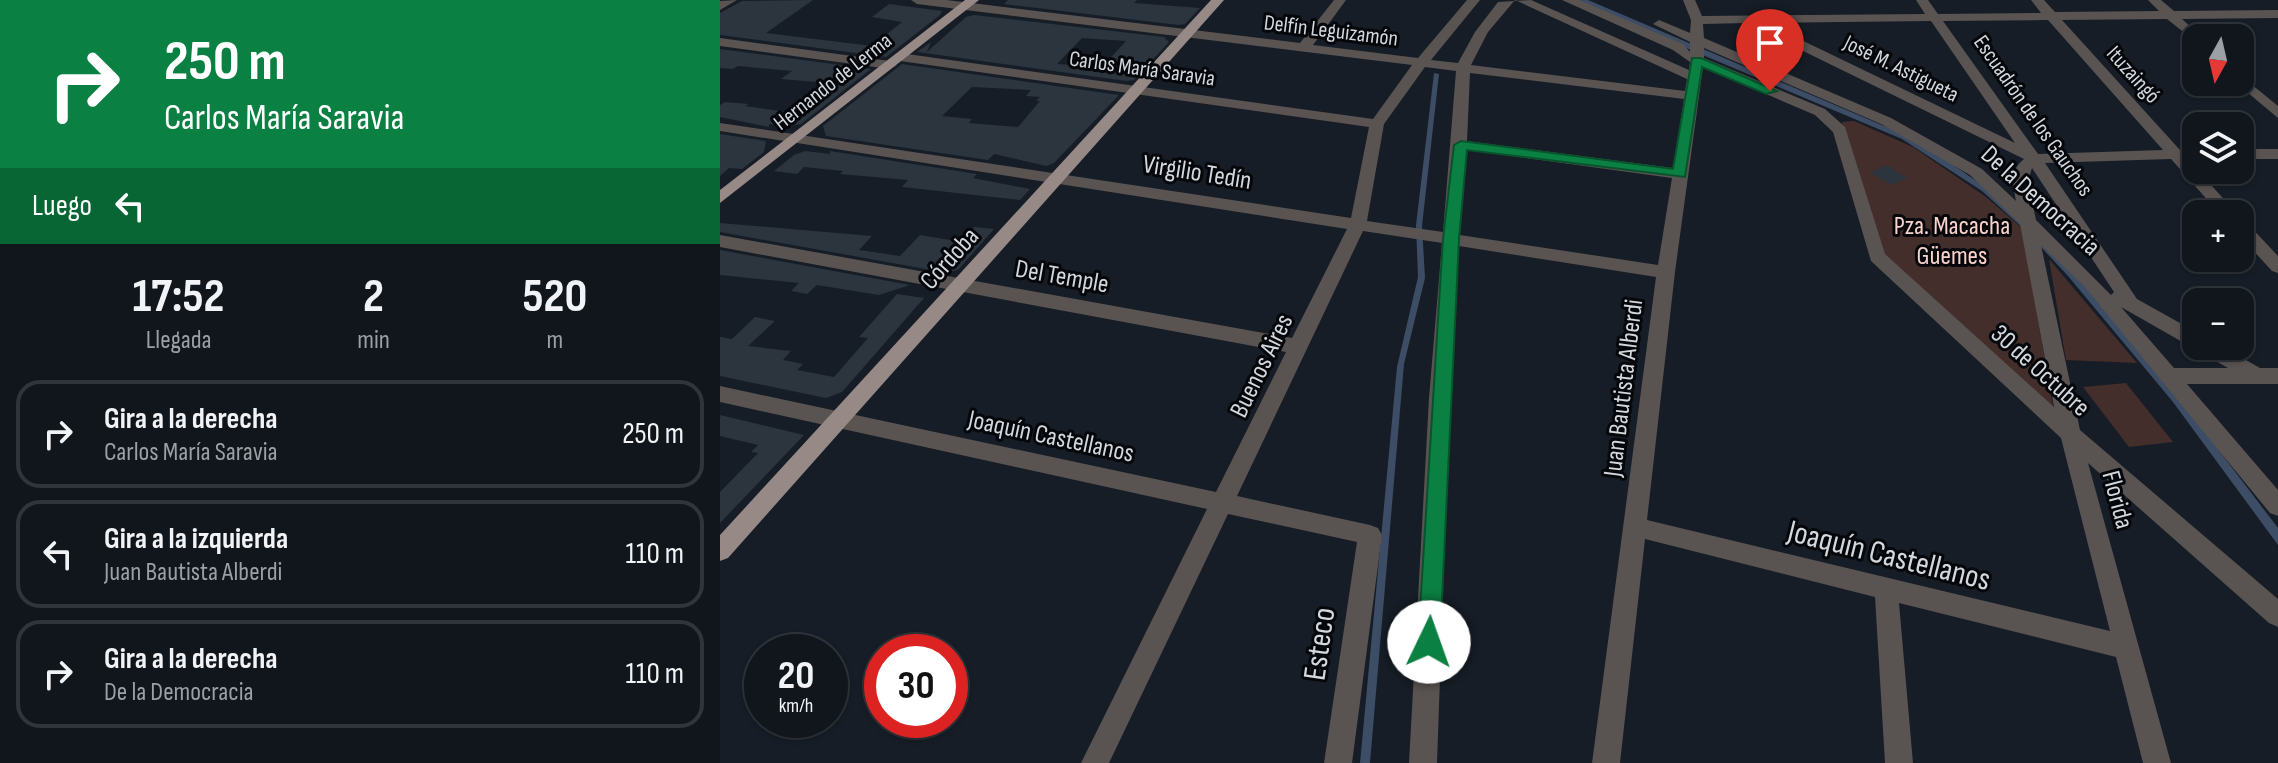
<!DOCTYPE html>
<html lang="es">
<head>
<meta charset="utf-8">
<style>
	body { margin:0; font-family:"Sofia Sans Condensed",sans-serif; background:#191f25; color:#f1f3f6; height:100vh; display:flex; flex-direction:column; font-size:30px; white-space:nowrap }
	* { box-sizing:border-box; margin:0 }
	p { font-size:26px; color:#9c9fa3 }
	.icon { flex:none; width:44px; height:44px; fill:none; stroke:currentColor; stroke-width:2; stroke-linecap:round; stroke-linejoin:round }
	.map { position:relative; flex:1; overflow:hidden }
	.panel { display:flex; flex-direction:column; background:#10161c; width:720px }
	.panel>* { flex:none }
	.guide { background:#0b8043; color:#fff; overflow:hidden }
	.needle { width:52px; rotate:188deg }
	.controls { position:absolute; left:1462px; top:24px; display:grid; gap:16px }
	.controls a { display:grid; place-items:center; width:72px; height:72px; border-radius:16px; background:#10161c; box-shadow:0 2px 6px #0004,0 0 0 2px #30353b; font-size:40px }
	.speed { position:absolute; left:24px; top:634px; display:flex; gap:16px; font-size:40px; font-weight:700; text-align:center }
	.speed>* { display:grid; place-content:center; width:104px; height:104px; border-radius:50%; background:#10161c; box-shadow:0 2px 6px #0004,0 0 0 2px #30353b; line-height:1 }
	.speed small { font-size:20px; font-weight:400 }
	.speed .limit { border:12px solid #d22; background:#fff; color:#111 }
	.pin { position:absolute; display:grid; place-items:center; width:68px; height:68px; color:#fff; margin:-82px -34px; border-radius:50% 50% 50% 0; rotate:-45deg; box-shadow:0 0 8px #0007 }
	.pin .icon { rotate:45deg }
	.me { position:absolute; width:88px; margin:-44px; rotate:3deg; stroke-linejoin:round; filter:drop-shadow(0 0 6px #0008) }
	.turn { display:flex; align-items:center; gap:28px; height:168px; padding:0 32px; font-size:36px }
	.turn .icon { width:104px; height:104px; stroke-width:2.5 }
	.turn b { display:block; font-size:56px; line-height:68px }
	.then { display:flex; align-items:center; height:76px; padding:0 32px; background:#0003; gap:16px; font-size:30px }
	.eta { display:flex; justify-content:space-evenly; align-items:center; height:136px; text-align:center }
	.eta b { font-size:48px; font-weight:700; line-height:56px }
	ul { padding:0; list-style:none }
	li { display:flex; align-items:center; gap:24px; height:108px; margin:0 16px 12px; padding:0 16px; border:4px solid #30353b; border-radius:24px }
	li div { flex:1 }
	li b { display:block; font-size:30px }
	li em { font-style:normal }
	main { display:flex; flex:1; min-height:0 }
	.map>svg:first-child { display:block }
</style>
</head>
<body>
<main>
<section class="panel">
<div class="guide">
<div class="turn"><svg class="icon" aria-label="right" viewBox="0 0 24 24"><path d="M7 20v-9h11M14 6l5 5-5 5"/></svg><div><b>250 m</b>Carlos María Saravia</div></div>
<div class="then">Luego<svg class="icon" aria-label="left" viewBox="0 0 24 24"><path d="M17 20v-9H6M10 6l-5 5 5 5"/></svg></div>
</div>
<div class="eta">
<div><b>17:52</b><p>Llegada</p></div>
<div><b>2</b><p>min</p></div>
<div><b>520</b><p>m</p></div>
</div>
<ul>
<li><svg class="icon" aria-label="right" viewBox="0 0 24 24"><path d="M7 20v-9h11M14 6l5 5-5 5"/></svg><div><b>Gira a la derecha</b><p>Carlos María Saravia</p></div><em>250 m</em></li>
<li><svg class="icon" aria-label="left" viewBox="0 0 24 24"><path d="M17 20v-9H6M10 6l-5 5 5 5"/></svg><div><b>Gira a la izquierda</b><p>Juan Bautista Alberdi</p></div><em>110 m</em></li>
<li><svg class="icon" aria-label="right" viewBox="0 0 24 24"><path d="M7 20v-9h11M14 6l5 5-5 5"/></svg><div><b>Gira a la derecha</b><p>De la Democracia</p></div><em>110 m</em></li>
</ul>
</section>
<div class="map">
<svg width="1558" height="763" viewBox="0 0 1558 763">
	<rect width="100%" height="100%" fill="#161d26"/>
	<g fill="#432e2b">
		<path d="M1134 121 1193 147 1266 197 1302 228 1333 407 1163 258 1122 129V122Z"/>
		<path d="M1329 259 1417 363 1346 360Z"/>
		<path d="M1406 383 1453 442 1409 447 1363 387Z"/>
	</g>
	<g fill="#3c4d65">
		<path d="M852 0H868L1197 140 1268 189 1353 272 1462 402 1558 528V545L1453 402 1348 276 1305 230 1262 191 1182 139Z"/>
		<path d="M714 73 719 74 702 226 705 278 684 364 650 763H640L677 367 698 277 696 225Z"/>
	</g>
	<g fill="#2c343e" fill-rule="evenodd">
		<path d="M93 0 46 33 152 46 182 22 152 17 169 4 222 11 220 15 166 57 0 35V13L22 1Z"/>
		<path d="M288 0H417L414 3 480 8 465 24 459 25 284 4Z"/>
		<path d="M254 15 444 37 449 42 414 80 406 81 197 52 211 42 207 52 246 17ZM362 38 406 41 382 67 337 64Z"/>
		<path d="M0 49 151 69 81 124 70 126 49 124V127L0 117V105L5 102 29 104 25 106 74 113 108 83 61 79 72 71 18 66 13 69 0 68Z"/>
		<path d="M182 64 399 95 334 163 326 166 274 154 268 160 106 136 103 126ZM252 87 311 90 306 96 320 97 316 101H320L298 127 249 123 252 119 222 116Z"/>
		<path d="M0 134 46 141 44 152 22 169 9 168 0 176Z"/>
		<path d="M85 151 110 154V151L257 174 253 178 310 189 300 200 182 187 188 180 120 174 123 171 84 167 77 174 54 171 74 155Z"/>
		<path d="M1166 165 1187 178 1172 185 1150 173Z"/>
		<path d="M0 223 152 236 139 250 180 256 200 235 242 242 254 227 274 229 239 269 228 273 0 232Z"/>
		<path d="M0 250 190 285 159 295 97 285 87 294 71 291 79 283 0 275Z"/>
		<path d="M177 294 204 298 122 392 106 398 0 376V337L12 339 35 317 55 321 28 346 71 351 63 360 83 364 77 370 114 377 148 338 139 337Z"/>
		<path d="M0 415 84 435 0 523V492L38 453 31 452 38 445 0 436Z"/>
	</g>
	<g fill="none" stroke-linecap="round" stroke-linejoin="round">
		<g fill="#595351" fill-rule="evenodd">
			<path d="M17 0 0 10V1Z"/>
			<path d="M191 0H227L580 43 614 0H626L593 45 698 58 747 0H760L711 60 738 63 755 32 778 2 811 0 969 70 970 62 953 50 842 0H859L963 44 970 52V42L933 24 939 20 970 33 971 20 963 0H975L982 16 1205 14 1196 0H1208L1218 14 1321 13 1311 0H1324L1335 12 1439 11 1428 0H1441L1454 11 1558 10V18L1462 19 1483 38H1476V42L1447 19 1342 20 1460 150 1476 149V159H1468L1517 214H1500L1451 159 1325 163 1417 299 1476 332V346H1501L1540 368H1558V384H1467L1558 490V516L1550 513 1364 286 1321 245 1360 430 1558 599V627L1549 623 1368 463 1451 763H1423L1396 657 1179 603 1193 763H1165L1155 597 925 539 900 763H872L936 277 739 246 730 398 717 763H689L709 398 722 243 643 231 517 496 650 525 658 528 662 535 632 763H604L637 542 508 514 389 763H361L487 509 0 402V386L496 492 566 352 0 247V235L572 338 627 229 0 131V123L631 218 649 127 180 61 173 57 180 53 653 119 692 65 197 4ZM795 0 967 79 965 91 751 65 768 32ZM1328 20 1443 150 1318 154 1223 21ZM1211 21 1295 143 1046 23ZM1026 23 1304 159C1289 171 1293 184 1296 201L1262 169 1171 118 984 38 983 24ZM984 48 1161 124 1250 175 1300 224 1334 407 1165 254 1125 127 1105 109 984 58ZM705 67 736 71 723 232 647 221 664 124ZM983 67 1095 115 1113 132 1151 261 1341 438 1390 631 927 520 955 272ZM750 73 964 99 953 168 747 141ZM747 150 952 178 938 265 740 235ZM1312 168 1394 292 1391 295 1316 220 1308 181ZM1401 307 1508 368H1454Z"/>
			<path d="M0 38 170 61 177 65 170 69 0 46Z"/>
			<path d="M1520 75 1558 106V118L1515 82H1520Z"/>
			<rect x="1520" y="149" width="38" height="10"/>
			<path d="M1520 221 1526 222 1558 256V273L1552 271 1520 236Z"/>
		</g>
		<g fill="#978986" fill-rule="evenodd">
			<path d="M245 0H259L0 203V190Z"/>
			<path d="M491 0H504L8 558 0 561V535Z"/>
		</g>
	</g>
	<path fill="#0b8043" stroke="#07532c" stroke-width="2" d="M972 58H981L1057 91 1046 94 982 67 965 177 747 150 739 239 720 642 717 650 709 653 701 650 698 642 723 239 734 145 741 141 953 169Z"/>
	<g text-anchor="middle" dominant-baseline="central" stroke-width="6" stroke-linejoin="round" paint-order="stroke">
		<g font-size="22" fill="#d3d8de" stroke="#05070b">
			<text transform="translate(611 31) rotate(7)">Delfín Leguizamón</text>
			<text transform="translate(422 69) rotate(8)">Carlos María Saravia</text>
			<text transform="translate(1181 69) rotate(26)">José M. Astigueta</text>
			<text transform="translate(1413 75) rotate(48)">Ituzaingó</text>
			<text transform="translate(113 82) rotate(-38)">Hernando de Lerma</text>
			<text transform="translate(1313 116) rotate(55)">Escuadrón de los Gauchos</text>
		</g>
		<g font-size="26" fill="#d3d8de" stroke="#05070b">
			<text transform="translate(477 173) rotate(9)">Virgilio Tedín</text>
			<text transform="translate(1320 201) rotate(42)">De la Democracia</text>
			<text transform="translate(230 259) rotate(-48)">Córdoba</text>
			<text transform="translate(342 277) rotate(10)">Del Temple</text>
			<text transform="translate(542 366) rotate(-64)">Buenos Aires</text>
			<text transform="translate(1320 371) rotate(42)">30 de Octubre</text>
			<text transform="translate(904 388) rotate(-83)">Juan Bautista Alberdi</text>
			<text transform="translate(331 437) rotate(12)">Joaquín Castellanos</text>
			<text transform="translate(1397 500) rotate(75)">Florida</text>
		</g>
		<g font-size="26" fill="#f9d2cb" stroke="#05070b">
			<text x="1232" y="226">Pza. Macacha<tspan x="1232" dy="30">Güemes</tspan></text>
		</g>
		<g font-size="32" fill="#d3d8de" stroke="#05070b">
			<text transform="translate(1169 556) rotate(14)">Joaquín Castellanos</text>
			<text transform="translate(600 644) rotate(-82)">Esteco</text>
		</g>
	</g>
</svg>
<div class="controls">
<a><svg class="needle" viewBox="-14 -14 28 28"><path d="M0-13l5 13h-10z" fill="#e53935"/><path d="M0 13l5-13h-10z" fill="#9c9fa3"/></svg></a>
<a><svg class="icon" aria-label="layers" viewBox="0 0 24 24"><path d="M12 4l9 5-9 5-9-5zM3 14l9 5 9-5"/></svg></a>
<a>+</a>
<a>−</a>
</div>
<div class="speed"><div>20<small>km/h</small></div><div class="limit">30</div></div>
<div class="pin" style="left:1050px;top:91px;background:#d93025"><svg class="icon" aria-label="arrive" viewBox="0 0 24 24"><path d="M6 21V4h12l-3 4 3 4H6"/></svg></div>
<svg class="me" style="left:709px;top:642px" viewBox="-20 -20 40 40"><circle r="19" fill="#fff"/><path d="M0-13L10 11 0 6-10 11z" fill="#0b8043"/></svg>
</div>
</main>
</body>
</html>
